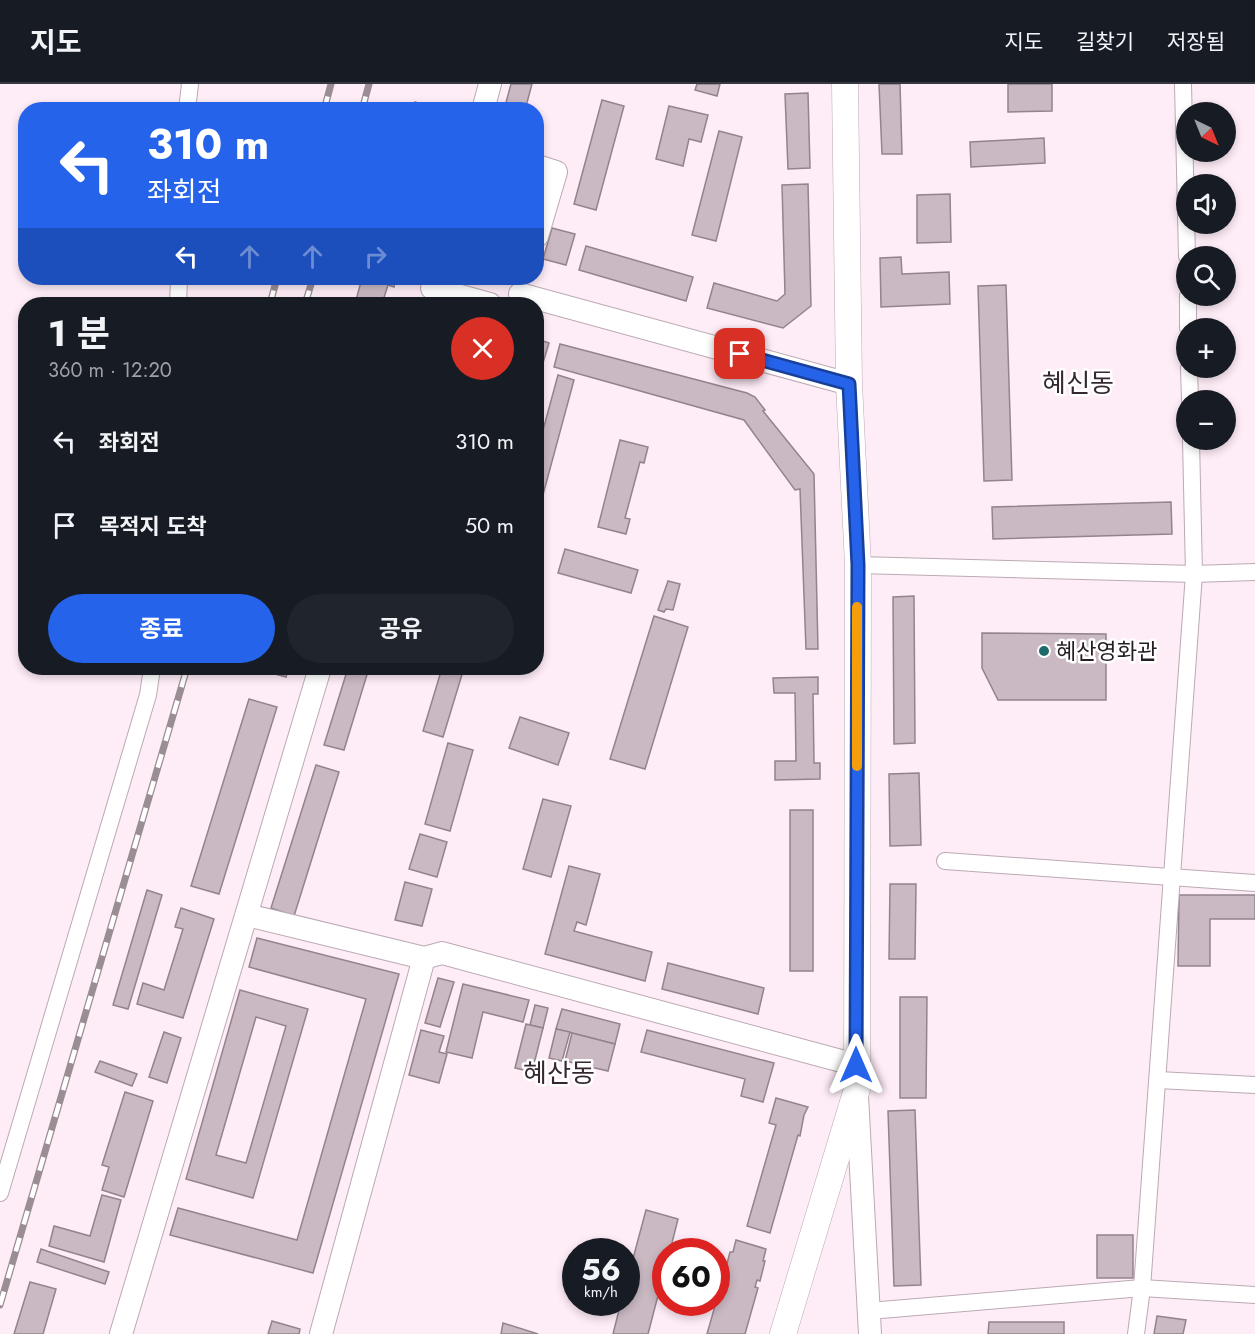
<!DOCTYPE html>
<html lang="ko">
<head>
<meta charset="utf-8">
<style>
	body { margin:0; font-family:Jost,"Noto Sans KR",sans-serif; background:#20242c; color:#f1f3f6; height:100vh; display:flex; flex-direction:column; font-size:22px; white-space:nowrap }
	* { box-sizing:border-box; margin:0 }
	p { font-size:20px; color:#9ea1a6 }
	.icon { flex:none; width:33px; height:33px; fill:none; stroke:currentColor; stroke-width:2; stroke-linecap:round; stroke-linejoin:round }
	.map { position:relative; flex:1; overflow:hidden }
	.drawer { position:absolute; left:18px; top:213px; width:526px; height:378px; display:flex; flex-direction:column; background:#171b24; border-radius:24px; box-shadow:0 3px 9px #0003 }
	.drawer>* { flex:none }
	.top-card { position:absolute; left:18px; top:18px; width:526px; height:183px; border-radius:24px; box-shadow:0 3px 9px #0003; background:#2563eb; color:#fff; overflow:hidden }
	.needle { width:39px; rotate:137deg }
	.controls { position:absolute; left:1176px; top:18px; display:grid; gap:12px }
	.controls a { display:grid; place-items:center; width:60px; height:60px; border-radius:50%; background:#171b24; box-shadow:0 3px 9px #0003; font-size:30px }
	.speed { position:absolute; left:562px; top:1154px; display:flex; gap:12px; font-size:30px; font-weight:700; text-align:center }
	.speed>* { display:grid; place-content:center; width:78px; height:78px; border-radius:50%; background:#171b24; box-shadow:0 3px 9px #0003; line-height:1 }
	.speed small { font-size:15px; font-weight:400 }
	.speed .limit { border:9px solid #d22; background:#fff; color:#111 }
	.pin { position:absolute; display:grid; place-items:center; width:51px; height:51px; color:#fff; margin:-26px; border-radius:12px; box-shadow:0 3px 9px #0006 }
	.me { position:absolute; width:66px; margin:-33px; rotate:0deg; stroke-linejoin:round; filter:drop-shadow(0 0 4px #0008) }
	.turn { display:flex; align-items:center; gap:21px; height:126px; padding:0 30px; font-size:27px }
	.turn .icon { width:78px; height:78px; stroke-width:2.5 }
	.turn b { display:block; font-size:42px; line-height:51px }
	.lanes { display:flex; align-items:center; height:57px; padding:0 30px; background:#0003; justify-content:center; gap:30px; direction:ltr }
	.lanes .off { opacity:.35 }
	.round { display:grid; place-items:center; flex:none; width:63px; height:63px; border-radius:32px; background:#20242c }
	.headline { display:flex; align-items:center; justify-content:space-between; height:102px; padding:0 30px }
	h1 { font-size:36px; font-weight:700; line-height:45px }
	.action { display:flex; gap:12px; margin-top:auto; padding:12px 30px }
	.action a { flex:1; height:69px; border-radius:36px; background:#2563eb; color:#fff; font-size:24px; font-weight:700; line-height:69px; text-align:center }
	.action a+a { background:#20242c; color:#f1f3f6 }
	ul { padding:0; list-style:none }
	li { display:flex; align-items:center; gap:18px; height:84px; padding:0 30px }
	li div { flex:1 }
	li b { display:block; font-size:22px }
	li em { font-style:normal }
	header { display:flex; align-items:center; gap:36px; box-sizing:border-box; height:84px; padding:0 30px; background:#171b24; border-bottom:2px solid #363941 }
	header strong { font-size:28px }
	nav { display:flex; gap:33px; margin-inline-start:auto; font-size:21px }
	.map>svg:first-child { display:block }
</style>
</head>
<body>
<header>
<strong>지도</strong>
<nav><a>지도</a><a>길찾기</a><a>저장됨</a></nav>
</header>
<div class="map">
<svg width="1255" height="1250" viewBox="0 0 1255 1250">
	<rect width="100%" height="100%" fill="#feecf7"/>
	<g fill="#cab9c3" stroke="#93838c" stroke-width="1.5" fill-rule="evenodd">
		<path d="M511 0H532L525 26H504Z"/>
		<path d="M697 0H720L717 12 695 6Z"/>
		<path d="M879 0H900L902 70H882Z"/>
		<path d="M1008 0H1052V27L1008 28Z"/>
		<path d="M808 9 810 84 788 85 785 10Z"/>
		<path d="M602 16 624 22 596 126 574 120Z"/>
		<path d="M415 18 436 24 435 26H413Z"/>
		<path d="M669 22 708 31 701 58 689 55 683 82 656 75Z"/>
		<path d="M719 47 742 53 716 157 692 151Z"/>
		<path d="M1044 54 1045 79 971 83 970 58Z"/>
		<path d="M808 100 811 222 783 244 707 224 714 199 777 217 785 210 782 101Z"/>
		<path d="M950 110 951 158 917 159V111Z"/>
		<path d="M552 144 575 150 566 181 543 175Z"/>
		<path d="M586 162 693 193 686 217 579 186Z"/>
		<path d="M901 173 902 190 949 188 950 220 881 223 880 174Z"/>
		<path d="M362 194H396L394 203 388 201 382 220H355Z"/>
		<path d="M1006 201 1012 396 984 397 978 202Z"/>
		<path d="M537 255 549 259 539 292 537 291Z"/>
		<path d="M560 260 747 309 755 313 765 326 763 327 814 390 818 565H806L800 405 795 406 744 336 554 283Z"/>
		<path d="M558 291 574 296 537 433V368Z"/>
		<path d="M620 356 648 363 644 379 640 378 625 434 630 435 626 450 598 443Z"/>
		<path d="M1171 418 1172 450 993 455 992 423Z"/>
		<path d="M565 465 638 486 631 509 558 489Z"/>
		<path d="M668 497 680 500 673 526 666 525 664 528 658 526Z"/>
		<path d="M914 512 915 659 894 660 893 513Z"/>
		<path d="M654 532 688 543 645 685 610 675Z"/>
		<path d="M982 549 1106 550V616H998L982 584Z"/>
		<path d="M262 584H289L286 593 261 586Z"/>
		<path d="M348 584H369L344 666 324 661Z"/>
		<path d="M442 584H464L443 653 423 647Z"/>
		<path d="M818 593V610H813L814 679H820V695L775 696V677H796L795 609H774L773 594Z"/>
		<path d="M249 615 277 623 219 810 191 802Z"/>
		<path d="M520 633 569 649 558 681 509 664Z"/>
		<path d="M448 659 473 666 450 747 425 740Z"/>
		<path d="M316 681 339 688 294 832 271 824Z"/>
		<path d="M919 689 921 761 890 762 889 690Z"/>
		<path d="M543 715 571 722 551 793 523 785Z"/>
		<rect x="790" y="726" width="23" height="161"/>
		<path d="M420 750 447 758 437 793 409 785Z"/>
		<path d="M569 782 600 790 586 841 577 838 574 847 652 868 645 897 545 870Z"/>
		<path d="M405 798 432 805 422 842 395 836Z"/>
		<path d="M890 800H916L915 875H889Z"/>
		<path d="M147 806 162 811 128 925 113 921Z"/>
		<path d="M1179 811H1255V835H1210V882H1178Z"/>
		<path d="M181 824 214 835 183 934 137 920 143 899 164 906 183 845 175 843Z"/>
		<path d="M257 854 399 890 313 1189 170 1151 178 1124 297 1156 366 915 249 883Z"/>
		<path d="M668 879 764 904 758 930 662 905Z"/>
		<path d="M438 894 454 898 440 943 425 939Z"/>
		<path d="M463 900 529 916 523 938 483 928 472 974 446 968Z"/>
		<path d="M240 906 308 925 253 1114 186 1095ZM256 933 286 942 246 1079 216 1071Z"/>
		<path d="M900 913H927L926 1014H900Z"/>
		<path d="M535 921 548 924 543 944 530 941Z"/>
		<path d="M562 925 620 940 615 960 556 945Z"/>
		<path d="M526 940 543 944 532 988 515 984Z"/>
		<path d="M556 945 570 948 562 977 549 974Z"/>
		<path d="M421 946 444 952 439 968 447 970 439 999 409 991Z"/>
		<path d="M647 946 774 979 763 1018 741 1012 745 995 641 968Z"/>
		<path d="M164 948 181 954 167 999 149 993Z"/>
		<path d="M572 949 615 960 608 987 565 977Z"/>
		<path d="M100 977 137 990 132 1002 95 988Z"/>
		<path d="M125 1008 153 1017 124 1113 102 1106 109 1083 102 1081Z"/>
		<path d="M776 1014 808 1023 804 1031 800 1052 798 1051 770 1149 747 1142 776 1041 769 1039Z"/>
		<path d="M915 1026 921 1201 894 1202 888 1027Z"/>
		<path d="M102 1111 121 1116 104 1178 49 1162 54 1142 90 1152Z"/>
		<path d="M646 1126 678 1135 670 1167H666V1181L648 1250H613L621 1218H627V1197Z"/>
		<rect x="1097" y="1151" width="36" height="43"/>
		<path d="M736 1156 766 1165 763 1177H765L760 1197 757 1196 755 1203 758 1204 745 1250H707L723 1194 725 1195 727 1188 725 1187 730 1168H733Z"/>
		<path d="M41 1165 109 1188 105 1200 37 1178Z"/>
		<path d="M30 1198 56 1205 43 1250H14Z"/>
		<path d="M1157 1232 1186 1236 1183 1250H1154Z"/>
		<path d="M272 1237 300 1245 299 1250H268Z"/>
		<path d="M989 1238H1064V1250H988Z"/>
		<path d="M503 1239 538 1250H501Z"/>
	</g>
	<g fill="none" stroke-linecap="round" stroke-linejoin="round">
		<defs>
			<g id="street">
				<path d="M1183 0 1187 172"/>
				<path d="M187 26 190 0"/>
				<path d="M1188 212V244"/>
				<path d="M178 220 179 194"/>
				<path d="M1189 284 1190 316"/>
				<path d="M858 481 1194 490 1255 488"/>
				<path d="M945 777 1255 799"/>
				<path d="M1158 996 1255 1001"/>
				<path d="M0 1109 148 611 152 584"/>
				<path d="M869 1227 1142 1204 1255 1211"/>
				<path d="M1136 1250 1142 1204 1194 490 1191 356"/>
			</g>
			<g id="secondary">
				<path d="M483 26 490 0"/>
				<path d="M537 82 556 88 537 152"/>
				<path d="M432 204 490 220"/>
				<path d="M520 210 849 300"/>
				<path d="M247 831 424 874 442 869 856 981"/>
				<path d="M857 1012 870 1250"/>
				<path d="M121 1250 320 584"/>
				<path d="M321 1250 424 874"/>
			</g>
			<path id="primary" d="M783 1250 857 1005 858 481 849 300 845 0"/>
		</defs>
		<use href="#street" stroke="#bbaab4" stroke-width="18"/>
		<use href="#secondary" stroke="#bbaab4" stroke-width="24"/>
		<use href="#primary" stroke="#bbaab4" stroke-width="27"/>
		<use href="#street" stroke="#fff" stroke-width="16"/>
		<use href="#secondary" stroke="#fff" stroke-width="22"/>
		<use href="#primary" stroke="#fff" stroke-width="26"/>
		<defs>
			<g id="rail">
				<path d="M324 26 331 0"/>
				<path d="M362 26 369 0"/>
				<path d="M270 220 277 194"/>
				<path d="M305 220 313 194"/>
				<path d="M0 1221 187 584"/>
			</g>
		</defs>
		<use href="#rail" stroke="#9a8d94" stroke-width="7"/>
		<use href="#rail" stroke="#fff" stroke-width="4.5" stroke-dasharray="14" stroke-linecap="butt"/>
	</g>
	<g fill="none" stroke-linecap="round" stroke-linejoin="round">
		<defs>
			<path id="route" d="M740 270 849 300 858 481 856 981"/>
		</defs>
		<use href="#route" stroke="#184099" stroke-width="15"/>
		<use href="#route" stroke="#2563eb" stroke-width="10"/>
		<path stroke="#f59e0b" stroke-width="10" d="M857 682V523"/>
	</g>
	<circle fill="#1d6a68" stroke="#fff" stroke-width="2" cx="1044" cy="567" r="6"/>
	<g text-anchor="middle" dominant-baseline="central" stroke-width="5" stroke-linejoin="round" paint-order="stroke">
		<g font-size="22" fill="#251e22" stroke="#fff" text-anchor="start">
			<text x="1056" y="567">혜산영화관</text>
		</g>
		<g font-size="26" fill="#352830" stroke="#fff">
			<text x="1078" y="299">혜신동</text>
			<text x="559" y="989">혜산동</text>
		</g>
	</g>
</svg>
<div class="controls">
<a><svg class="needle" viewBox="-14 -14 28 28"><path d="M0-13l5 13h-10z" fill="#e53935"/><path d="M0 13l5-13h-10z" fill="#9ea1a6"/></svg></a>
<a><svg class="icon" aria-label="sound" viewBox="0 0 24 24"><path d="M4 9h4l5-4v14l-5-4H4zM17 9q2 3 0 6"/></svg></a>
<a><svg class="icon" aria-label="search" viewBox="0 0 24 24"><circle cx="10" cy="10" r="6"/><path d="M15 15l6 6"/></svg></a>
<a>+</a>
<a>−</a>
</div>
<div class="speed"><div>56<small>km/h</small></div><div class="limit">60</div></div>
<div class="pin" style="left:740px;top:270px;background:#d93025"><svg class="icon" aria-label="arrive" viewBox="0 0 24 24"><path d="M6 21V4h12l-3 4 3 4H6"/></svg></div>
<svg class="me" style="left:856px;top:981px" viewBox="-20 -20 40 40"><path d="M0-17L14 15 0 8-14 15z" fill="#2563eb" stroke="#fff" stroke-width="4"/></svg>
<div class="top-card">
<div class="turn"><svg class="icon" aria-label="left" viewBox="0 0 24 24"><path d="M17 20v-9H6M10 6l-5 5 5 5"/></svg><div><b>310 m</b>좌회전</div></div>
<div class="lanes"><svg class="icon" aria-label="left" viewBox="0 0 24 24"><path d="M17 20v-9H6M10 6l-5 5 5 5"/></svg><svg class="icon off" aria-label="ahead" viewBox="0 0 24 24"><path d="M12 20V5M6 11l6-6 6 6"/></svg><svg class="icon off" aria-label="ahead" viewBox="0 0 24 24"><path d="M12 20V5M6 11l6-6 6 6"/></svg><svg class="icon off" aria-label="right" viewBox="0 0 24 24"><path d="M7 20v-9h11M14 6l5 5-5 5"/></svg></div>
</div>
<section class="drawer">
<div class="headline"><div><h1>1 분</h1><p>360 m · 12:20</p></div><a class="round" style="background:#d93025;color:#fff"><svg class="icon" aria-label="close" viewBox="0 0 24 24"><path d="M6 6l12 12M18 6L6 18"/></svg></a></div>
<ul>
<li><svg class="icon" aria-label="left" viewBox="0 0 24 24"><path d="M17 20v-9H6M10 6l-5 5 5 5"/></svg><div><b>좌회전</b></div><em>310 m</em></li>
<li><svg class="icon" aria-label="arrive" viewBox="0 0 24 24"><path d="M6 21V4h12l-3 4 3 4H6"/></svg><div><b>목적지 도착</b></div><em>50 m</em></li>
</ul>
<div class="action"><a>종료</a><a>공유</a></div>
</section>
</div>
</body>
</html>
